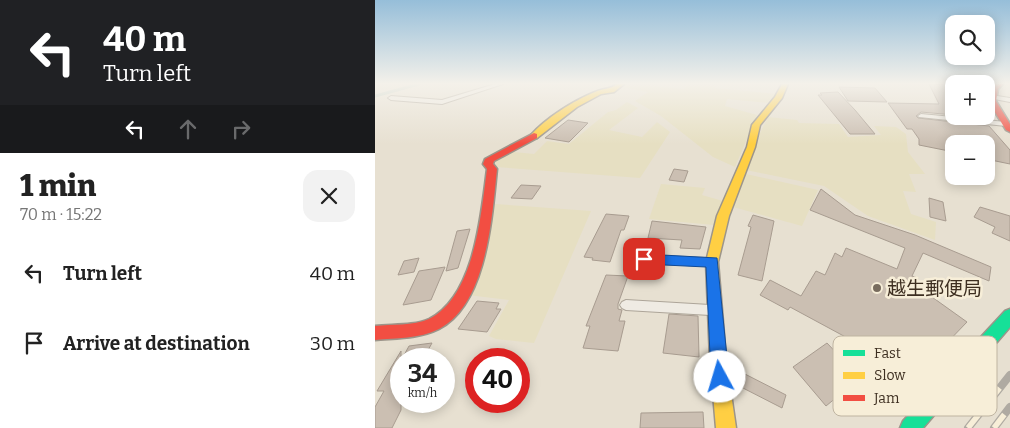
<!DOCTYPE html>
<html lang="en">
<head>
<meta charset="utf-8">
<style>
	body { margin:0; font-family:Bitter,"Noto Sans JP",serif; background:#f2f2f2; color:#222; height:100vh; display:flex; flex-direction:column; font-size:19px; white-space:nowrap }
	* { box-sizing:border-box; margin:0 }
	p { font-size:16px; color:#767676 }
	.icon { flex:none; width:28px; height:28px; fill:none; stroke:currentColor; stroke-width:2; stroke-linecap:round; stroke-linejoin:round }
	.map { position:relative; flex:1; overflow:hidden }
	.drawer { display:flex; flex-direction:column; background:#fff; width:375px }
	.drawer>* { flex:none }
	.guide { background:#202124; color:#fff; overflow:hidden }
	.tools { position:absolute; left:570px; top:15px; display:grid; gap:10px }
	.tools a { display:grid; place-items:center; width:50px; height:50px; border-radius:10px; background:#fff; box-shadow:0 2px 12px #0003; font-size:25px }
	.speed { position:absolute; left:15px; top:348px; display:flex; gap:10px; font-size:25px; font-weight:700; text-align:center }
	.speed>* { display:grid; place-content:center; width:65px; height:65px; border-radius:50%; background:#fff; box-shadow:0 2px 12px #0003; line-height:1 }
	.speed small { font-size:12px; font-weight:400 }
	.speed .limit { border:8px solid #d22; background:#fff; color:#111 }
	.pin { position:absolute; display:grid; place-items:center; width:42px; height:42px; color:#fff; margin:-21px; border-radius:10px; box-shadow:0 2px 8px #0006 }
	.me { position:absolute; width:55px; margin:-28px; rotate:354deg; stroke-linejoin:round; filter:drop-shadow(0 0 4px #0008) }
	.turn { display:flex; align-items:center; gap:18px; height:105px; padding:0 20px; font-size:22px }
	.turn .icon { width:65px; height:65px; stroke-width:2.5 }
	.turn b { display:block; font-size:35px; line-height:42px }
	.lanes { display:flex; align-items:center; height:48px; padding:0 20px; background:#0003; justify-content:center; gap:25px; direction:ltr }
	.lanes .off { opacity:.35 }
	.round { display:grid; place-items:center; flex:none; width:52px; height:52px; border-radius:15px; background:#f2f2f2 }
	.headline { display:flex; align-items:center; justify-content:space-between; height:85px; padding:0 20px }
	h1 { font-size:30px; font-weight:800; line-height:38px }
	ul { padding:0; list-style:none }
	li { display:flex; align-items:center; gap:15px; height:70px; padding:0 20px }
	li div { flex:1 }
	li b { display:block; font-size:19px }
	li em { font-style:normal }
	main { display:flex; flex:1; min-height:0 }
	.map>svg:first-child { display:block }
</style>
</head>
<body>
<main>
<section class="drawer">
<div class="guide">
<div class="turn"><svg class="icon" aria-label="left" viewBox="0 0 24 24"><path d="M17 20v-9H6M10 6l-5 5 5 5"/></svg><div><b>40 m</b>Turn left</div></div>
<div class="lanes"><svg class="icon" aria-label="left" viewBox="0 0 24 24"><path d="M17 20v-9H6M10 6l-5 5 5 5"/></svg><svg class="icon off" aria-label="ahead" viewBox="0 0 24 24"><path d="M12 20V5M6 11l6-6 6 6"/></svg><svg class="icon off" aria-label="right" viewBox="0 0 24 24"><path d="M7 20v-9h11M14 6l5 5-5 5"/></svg></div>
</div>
<div class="headline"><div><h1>1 min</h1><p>70 m · 15:22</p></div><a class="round"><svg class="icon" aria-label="close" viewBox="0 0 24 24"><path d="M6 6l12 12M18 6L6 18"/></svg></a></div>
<ul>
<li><svg class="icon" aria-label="left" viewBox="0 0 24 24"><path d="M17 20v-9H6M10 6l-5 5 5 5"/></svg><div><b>Turn left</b></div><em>40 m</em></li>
<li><svg class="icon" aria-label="arrive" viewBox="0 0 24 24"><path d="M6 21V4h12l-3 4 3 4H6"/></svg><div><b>Arrive at destination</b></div><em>30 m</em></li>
</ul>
</section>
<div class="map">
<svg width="635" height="428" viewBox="0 0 635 428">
	<rect width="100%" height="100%" fill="#e7e0d1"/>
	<g fill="#e6dfc2">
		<path d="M252 84H283L282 86 309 89 312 84H341L340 88 401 94 395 103 352 99 350 106 382 115 360 167 338 157 286 116 260 101 273 92 248 87Z"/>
		<path d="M252 102 263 108 234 130 267 137 282 122 295 132 265 178 121 167 120 161 139 152 159 154 172 141 194 144 233 112 241 110Z"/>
		<path d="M393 117 422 120 424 123 464 124 473 137 506 135 499 126 521 127 531 134 533 152 550 174H534L541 192 528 191 536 214 561 222 560 240 493 216 449 186 371 170 382 139Z"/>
		<path d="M371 174 443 190 427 226 358 207Z"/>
		<path d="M286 184 330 188 327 195 348 201 339 225 274 219Z"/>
		<path d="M120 204 216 211 159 343 121 339 114 336 134 300 93 295Z"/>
	</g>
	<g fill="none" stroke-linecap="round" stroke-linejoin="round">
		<path stroke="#bcccc2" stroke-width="3" d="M0 96 44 84"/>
	</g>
	<g fill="#cbbfb2" stroke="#a89c90">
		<path d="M554 84 579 85V115L546 112 541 116 543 118 614 126 635 150V164L611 159V144H579V152L544 145V139L537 129H532L513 103 564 104Z"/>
		<path d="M464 87 500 88 512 102 473 101Z"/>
		<path d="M463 92 480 110 500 134H475L443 95H447L445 93Z"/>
		<path d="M193 120 213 123 194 142 170 138Z"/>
		<path d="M299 169 313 171 309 182 294 180Z"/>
		<path d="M146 185 166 186 157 199 136 198Z"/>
		<path d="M446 189 480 215 540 235 616 267 614 281 548 253 537 276 543 278V287L592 322 541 375 415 307 413 310 385 295 395 280 426 296 441 271 450 275 460 253 467 257 471 248 522 269 530 248 435 210Z"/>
		<path d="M554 198 568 202 571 221 555 217Z"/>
		<path d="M605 207 635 216V241L617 233 620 227 599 217Z"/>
		<path d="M231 214 254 216 249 230H246L235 262 217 260 218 258 209 257Z"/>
		<path d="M378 215 399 221 387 281 363 275 376 227 373 226Z"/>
		<path d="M277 221 331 227 325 249 305 248 307 240 273 238Z"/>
		<path d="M95 229 83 268 71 271 82 231Z"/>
		<path d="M44 258 39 272 23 275 29 261Z"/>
		<path d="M70 267 56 300 28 305 44 271Z"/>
		<path d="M231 275 253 276 243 304V309L247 310 244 321H250L243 351 208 348 215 326H211Z"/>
		<path d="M102 301 124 303 121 309H126L112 332 83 329Z"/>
		<path d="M294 314 323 316 324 357 288 353Z"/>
		<path d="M57 343 48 359H27L34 346Z"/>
		<path d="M452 343 485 378 451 406 418 367Z"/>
		<path d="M26 351V410L17 428H0V407L9 391H2Z"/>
		<path d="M364 371 411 395 407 408 366 387Z"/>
		<path d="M328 412 329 428H265L266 413Z"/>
	</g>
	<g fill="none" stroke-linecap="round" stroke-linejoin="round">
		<defs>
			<g id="lane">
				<path d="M120 84H128L67 104 16 100 13 98 16 96 67 100Z"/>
				<path d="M616 95 635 98V102L614 98V96Z"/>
				<path d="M546 114 631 122 634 124 631 126 544 117 543 116Z"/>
				<path d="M269 255 334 258 338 259 339 262 338 265 334 266 269 263 265 262 264 259 265 256Z"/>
				<path d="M251 300 335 305 339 306 341 310 339 314 335 315 251 310 247 308 245 305 247 302Z"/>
			</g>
			<path id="fast" d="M635 309V327L548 428H525L528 421 630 311Z"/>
			<g id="slow">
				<path d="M242 84H249L239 92 226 94 202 107 162 138H156L155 136C171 118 198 101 220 92 228 88 235 90 242 84Z"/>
				<path d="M407 84H413L407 98 385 125 380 147 354 216 343 262 351 359 361 428H341L335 359 331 262 342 216 372 147 377 125 400 97Z"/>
			</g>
			<g id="jam">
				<path d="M621 84H628L623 89 621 101 635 124V132L631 130 613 101 617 88Z"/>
				<path d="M159 133 162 134V138L119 161 118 164 122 169C117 217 112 304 64 329 44 339 21 338 0 340V326C17 324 38 326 54 319 100 296 106 214 112 169L108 164 110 159Z"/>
			</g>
		</defs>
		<use href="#lane" stroke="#ada599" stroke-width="2"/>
		<use href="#fast" stroke="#9c958a" stroke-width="3"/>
		<use href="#slow" stroke="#9c958a" stroke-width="3"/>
		<use href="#jam" stroke="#9c958a" stroke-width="3"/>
		<use href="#lane" fill="#efebe3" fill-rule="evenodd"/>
		<use href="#fast" fill="#16e098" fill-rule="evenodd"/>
		<use href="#slow" fill="#ffcf43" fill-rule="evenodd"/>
		<use href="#jam" fill="#f24e42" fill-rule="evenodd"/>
		<defs>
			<g id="rail">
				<path d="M593 428 635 375"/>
				<path d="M619 428 635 407"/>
			</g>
		</defs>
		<use href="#rail" stroke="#afaaa2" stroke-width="8"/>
		<use href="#rail" stroke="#f7eed8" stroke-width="5.5" stroke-dasharray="17" stroke-linecap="butt"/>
	</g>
	<linearGradient id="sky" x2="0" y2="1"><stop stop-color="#96bed9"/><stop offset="0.58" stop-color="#f4f1ea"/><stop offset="1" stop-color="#f4f1ea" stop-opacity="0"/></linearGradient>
	<rect width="635" height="144" fill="url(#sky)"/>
	<path fill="#1a73e8" stroke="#114b97" d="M269 254 342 258 354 377 351 383 345 385 339 383 336 377 331 267 269 264 262 259Z"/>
	<circle fill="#786c5e" stroke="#f7eed8" stroke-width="2" cx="502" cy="288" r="5"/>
	<g text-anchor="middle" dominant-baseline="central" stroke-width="5" stroke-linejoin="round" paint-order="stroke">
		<g font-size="19" fill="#3d2e20" stroke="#f7eed8" text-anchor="start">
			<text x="512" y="288">越生郵便局</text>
		</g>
	</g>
	<rect x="458" y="336" width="164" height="80" rx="8" fill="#f7eed8" stroke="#bfb4a1" stroke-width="1"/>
	<rect x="468" y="350" width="22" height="6" fill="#16e098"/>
	<rect x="468" y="372" width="22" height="7" fill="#ffcf43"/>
	<rect x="468" y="395" width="22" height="6" fill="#f24e42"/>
	<g font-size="14" fill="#3d2e20">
		<text x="499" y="358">Fast</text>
		<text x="499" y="380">Slow</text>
		<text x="499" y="403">Jam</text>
	</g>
</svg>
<div class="tools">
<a><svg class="icon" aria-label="search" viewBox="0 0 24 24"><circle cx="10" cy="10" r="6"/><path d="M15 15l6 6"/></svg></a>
<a>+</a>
<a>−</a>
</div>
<div class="speed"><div>34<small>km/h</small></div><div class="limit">40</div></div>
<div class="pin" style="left:269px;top:259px;background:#d93025"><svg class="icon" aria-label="arrive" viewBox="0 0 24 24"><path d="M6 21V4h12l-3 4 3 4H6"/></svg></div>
<svg class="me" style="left:345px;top:377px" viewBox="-20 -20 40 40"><circle r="19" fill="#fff"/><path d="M0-13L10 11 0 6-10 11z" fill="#1a73e8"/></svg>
</div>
</main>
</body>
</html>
